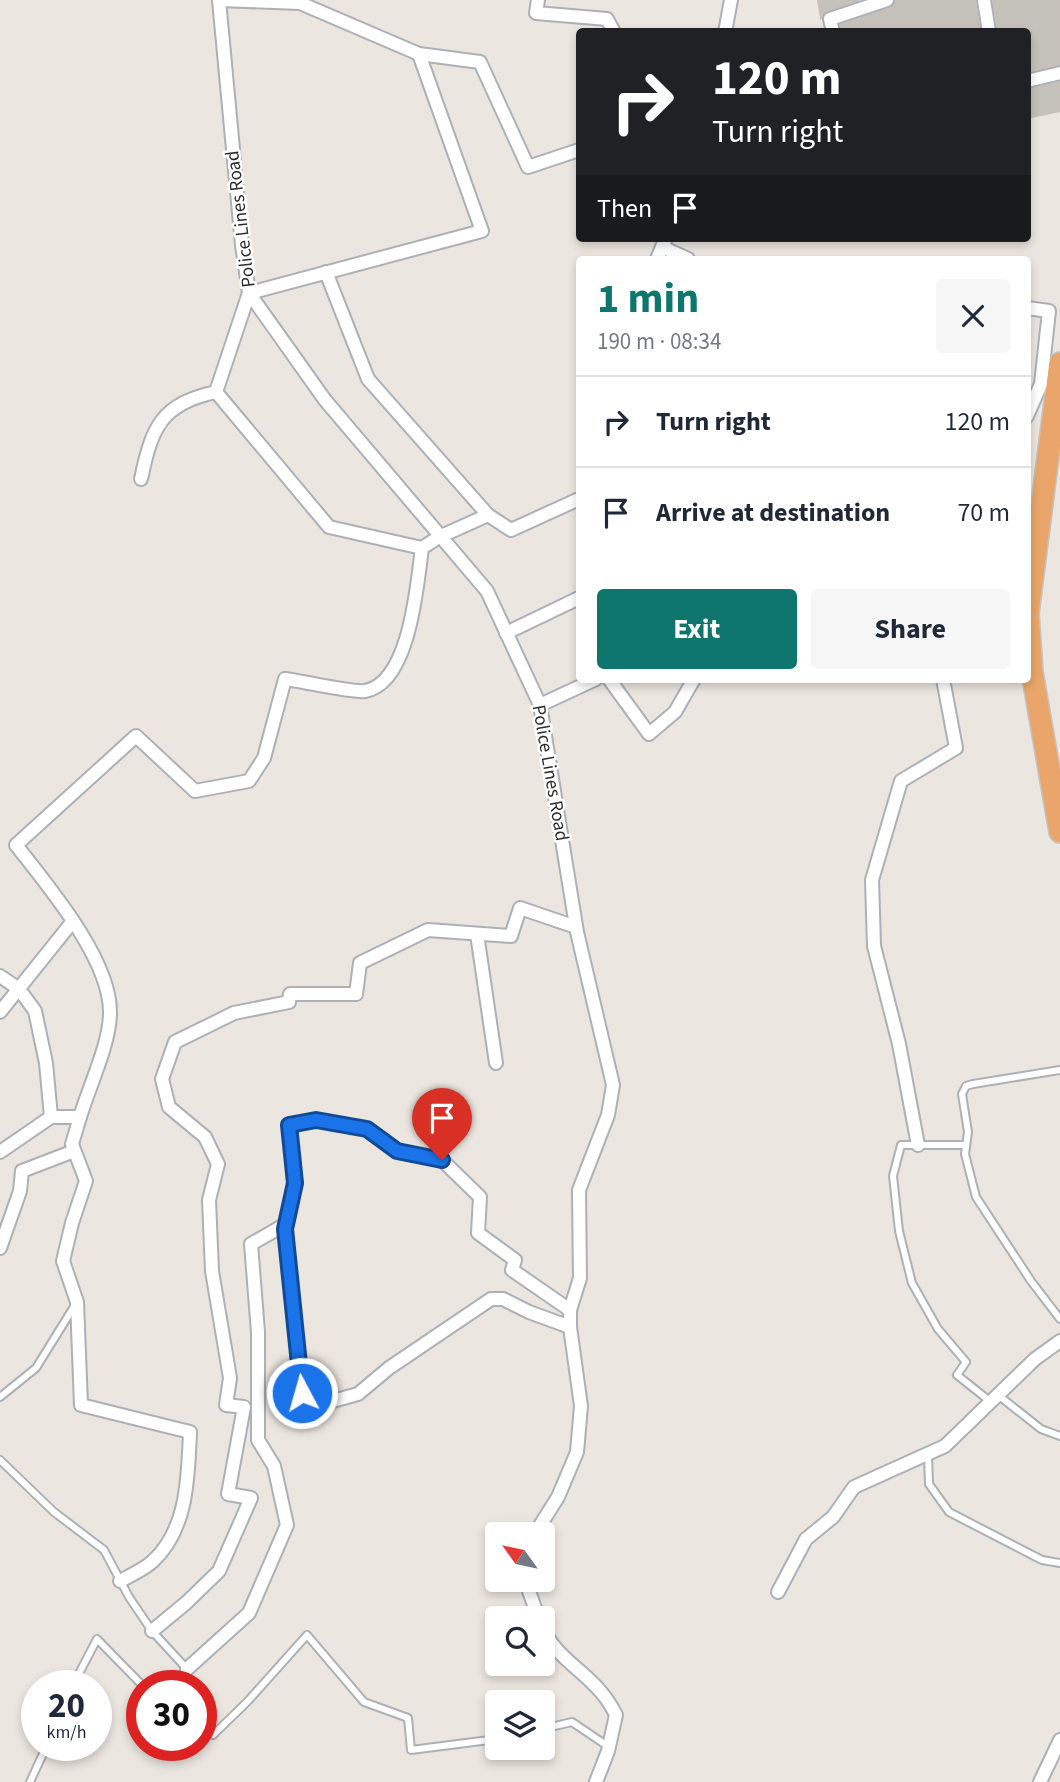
<!DOCTYPE html>
<html lang="en">
<head>
<meta charset="utf-8">
<style>
	body { margin:0; font-family:"Source Sans 3",sans-serif; background:#f6f6f7; color:#1f2937; height:100vh; display:flex; flex-direction:column; font-size:26px; white-space:nowrap }
	* { box-sizing:border-box; margin:0 }
	p { font-size:23px; color:#747a83 }
	.icon { flex:none; width:38px; height:38px; fill:none; stroke:currentColor; stroke-width:2; stroke-linecap:round; stroke-linejoin:round }
	.map { position:relative; flex:1; overflow:hidden }
	.drawer { position:absolute; left:576px; top:256px; width:455px; height:427px; display:flex; flex-direction:column; background:#fff; border-radius:7px; box-shadow:0 4px 10px #0003 }
	.drawer>* { flex:none }
	.hud { position:absolute; left:576px; top:28px; width:455px; height:214px; border-radius:7px; box-shadow:0 4px 10px #0003; background:#202124; color:#fff; overflow:hidden }
	.needle { width:46px; rotate:303deg }
	.fabs { position:absolute; left:485px; top:1522px; display:grid; gap:14px }
	.fabs a { display:grid; place-items:center; width:70px; height:70px; border-radius:7px; background:#fff; box-shadow:0 4px 10px #0003; font-size:35px }
	.speed { position:absolute; left:21px; top:1670px; display:flex; gap:14px; font-size:35px; font-weight:700; text-align:center }
	.speed>* { display:grid; place-content:center; width:91px; height:91px; border-radius:50%; background:#fff; box-shadow:0 4px 10px #0003; line-height:1 }
	.speed small { font-size:18px; font-weight:400 }
	.speed .limit { border:10px solid #d22; background:#fff; color:#111 }
	.pin { position:absolute; display:grid; place-items:center; width:60px; height:60px; color:#fff; margin:-72px -30px; border-radius:50% 50% 50% 0; rotate:-45deg; box-shadow:0 0 7px #0007 }
	.pin .icon { rotate:45deg }
	.me { position:absolute; width:77px; margin:-38px; rotate:354deg; stroke-linejoin:round; filter:drop-shadow(0 0 5px #0008) }
	.turn { display:flex; align-items:center; gap:24px; height:147px; padding:0 21px; font-size:32px }
	.turn .icon { width:91px; height:91px; stroke-width:2.5 }
	.turn b { display:block; font-size:49px; line-height:60px }
	.then { display:flex; align-items:center; height:66px; padding:0 21px; background:#0003; gap:14px; font-size:26px }
	.round { display:grid; place-items:center; flex:none; width:74px; height:74px; border-radius:7px; background:#f6f6f7 }
	.overview { display:flex; align-items:center; justify-content:space-between; height:119px; padding:0 21px }
	h1 { font-size:42px; font-weight:700; line-height:52px; color:#0f766e }
	.primary-button { display:flex; gap:14px; margin-top:auto; padding:14px 21px }
	.primary-button a { flex:1; height:80px; border-radius:7px; background:#0f766e; color:#fff; font-size:28px; font-weight:700; line-height:80px; text-align:center }
	.primary-button a+a { background:#f6f6f7; color:#1f2937 }
	ul { padding:0; list-style:none }
	li { display:flex; align-items:center; gap:21px; height:91px; padding:0 21px; border-top:2px solid #e0e1e3 }
	li div { flex:1 }
	li b { display:block; font-size:26px }
	li em { font-style:normal }
	.map>svg:first-child { display:block }
</style>
</head>
<body>
<div class="map">
<svg width="1060" height="1782" viewBox="0 0 1060 1782">
	<rect width="100%" height="100%" fill="#ece6e0"/>
	<g fill="#c5c1bb" stroke="#c8c1ba" stroke-width="2">
		<path d="M818 0H859L827 11 821 18Z"/>
		<path d="M896 0H975L980 32H842L840 25 890 8Z"/>
		<path d="M993 0H1060V64L1027 72V32H998Z"/>
		<path d="M1060 82V111L1027 118V90Z"/>
	</g>
	<g fill="none" stroke-linecap="round" stroke-linejoin="round">
		<defs>
			<g id="service">
				<path d="M1060 1070 973 1084 966 1086 962 1094 968 1132 965 1154 976 1197 1031 1281 1060 1319"/>
				<path d="M966 1145H901L893 1176 899 1231 912 1283 938 1329 966 1362 957 1375 991 1402"/>
				<path d="M998 1395 1041 1429 1060 1436"/>
				<path d="M0 1397 36 1368 75 1305"/>
				<path d="M928 1454 929 1484 949 1512 1042 1560 1060 1563"/>
				<path d="M0 1460 54 1512 104 1550 129 1597 152 1631 187 1669 173 1685"/>
				<path d="M73 1685 97 1639 142 1685"/>
				<path d="M201 1727 213 1735 247 1702 307 1635 364 1702 408 1718 411 1750 497 1739"/>
				<path d="M542 1729 572 1722 609 1747"/>
				<path d="M30 1782 47 1745"/>
			</g>
			<g id="minor">
				<path d="M219 0 242 245 249 293 325 400 487 591 540 705 577 932 613 1085 608 1115 579 1190 580 1278 570 1310V1327L581 1406 577 1452 558 1497 534 1535"/>
				<path d="M219 0 300 3 419 54 480 62 528 167 579 150"/>
				<path d="M538 0 536 13 607 19 614 32"/>
				<path d="M984 0 989 32"/>
				<path d="M725 32 731 0"/>
				<path d="M833 32 830 19 887 0"/>
				<path d="M1027 81 1060 73"/>
				<path d="M662 247 688 259"/>
				<path d="M657 259 666 238"/>
				<path d="M326 272 368 379 488 515"/>
				<path d="M1027 308 1049 311 1041 384 1027 416"/>
				<path d="M216 392 249 293 482 231 419 54"/>
				<path d="M216 392 329 527 422 548"/>
				<path d="M141 479C152 427 161 404 216 392"/>
				<path d="M506 633 579 598"/>
				<path d="M609 679 649 734 675 712 694 679"/>
				<path d="M540 705 596 679"/>
				<path d="M477 934 496 1063"/>
				<path d="M0 976 19 989 35 1011 46 1063 51 1117"/>
				<path d="M0 1012 73 921"/>
				<path d="M80 1117C89 1087 110 1043 110 1013 111 960 48 886 16 845L136 736 195 791 249 781 264 758 285 679C302 681 352 693 365 691 410 683 417 585 422 548L439 537 488 515 511 530 579 499"/>
				<path d="M918 1145 899 1044 874 946 872 880 901 781 956 748 943 679"/>
				<path d="M0 1152 51 1117H80L72 1144 86 1181 72 1223 63 1261 77 1302 81 1405 190 1432C188 1476 188 1529 153 1561 145 1569 131 1575 120 1581"/>
				<path d="M0 1248 20 1191 22 1171 74 1151"/>
				<path d="M570 1310 512 1270 515 1260 478 1233 480 1197 442 1160 397 1151 367 1129 316 1120 289 1125 295 1183 285 1229 302 1393 312 1401 329 1402 358 1394 389 1368 491 1299H503L529 1312 570 1327"/>
				<path d="M525 1580 539 1619"/>
				<path d="M778 1592 806 1539 833 1517 854 1487 945 1446 1035 1359 1060 1341"/>
				<path d="M542 1626C555 1657 581 1668 601 1692 607 1699 612 1707 616 1715L608 1751 596 1782"/>
				<path d="M152 1631 186 1603 219 1571 251 1498 228 1494 244 1407 226 1405 230 1378 212 1271 209 1200 218 1164 205 1137 169 1107 162 1079 175 1042 234 1013 289 1002 290 994H356L360 963 428 930 511 936 520 908 576 927"/>
				<path d="M187 1669 249 1613 287 1525 274 1466 258 1440V1332L251 1244 286 1224"/>
				<path d="M1040 1782 1060 1740"/>
			</g>
			<path id="trunk" d="M1060 363 1028 613 1032 672 1060 832"/>
		</defs>
		<use href="#service" stroke="#acb0b7" stroke-width="10"/>
		<use href="#minor" stroke="#acb0b7" stroke-width="16"/>
		<use href="#trunk" stroke="#c4c4c4" stroke-width="24"/>
		<use href="#service" stroke="#fff" stroke-width="6"/>
		<use href="#minor" stroke="#fff" stroke-width="12"/>
		<use href="#trunk" stroke="#eaa66a" stroke-width="21"/>
	</g>
	<g fill="none" stroke-linecap="round" stroke-linejoin="round">
		<defs>
			<path id="route" d="M302 1393 285 1229 295 1183 289 1125 316 1120 367 1129 397 1151 442 1160"/>
		</defs>
		<use href="#route" stroke="#114b97" stroke-width="18"/>
		<use href="#route" stroke="#1a73e8" stroke-width="12"/>
	</g>
	<g text-anchor="middle" dominant-baseline="central" stroke-width="5" stroke-linejoin="round" paint-order="stroke">
		<g font-size="19" fill="#2c2c2c" stroke="#fff">
			<text transform="translate(241 219) rotate(-97)">Police Lines Road</text>
			<text transform="translate(550 773) rotate(80)">Police Lines Road</text>
		</g>
	</g>
</svg>
<div class="fabs">
<a><svg class="needle" viewBox="-14 -14 28 28"><path d="M0-13l5 13h-10z" fill="#e53935"/><path d="M0 13l5-13h-10z" fill="#747a83"/></svg></a>
<a><svg class="icon" aria-label="search" viewBox="0 0 24 24"><circle cx="10" cy="10" r="6"/><path d="M15 15l6 6"/></svg></a>
<a><svg class="icon" aria-label="layers" viewBox="0 0 24 24"><path d="M12 4l9 5-9 5-9-5zM3 14l9 5 9-5"/></svg></a>
</div>
<div class="speed"><div>20<small>km/h</small></div><div class="limit">30</div></div>
<div class="pin" style="left:442px;top:1160px;background:#d93025"><svg class="icon" aria-label="arrive" viewBox="0 0 24 24"><path d="M6 21V4h12l-3 4 3 4H6"/></svg></div>
<svg class="me" style="left:302px;top:1393px" viewBox="-20 -20 40 40"><circle r="17" fill="#1a73e8" stroke="#fff" stroke-width="3"/><path d="M0-11L8 9 0 5-8 9z" fill="#fff"/></svg>
<div class="hud">
<div class="turn"><svg class="icon" aria-label="right" viewBox="0 0 24 24"><path d="M7 20v-9h11M14 6l5 5-5 5"/></svg><div><b>120 m</b>Turn right</div></div>
<div class="then">Then<svg class="icon" aria-label="arrive" viewBox="0 0 24 24"><path d="M6 21V4h12l-3 4 3 4H6"/></svg></div>
</div>
<section class="drawer">
<div class="overview"><div><h1>1 min</h1><p>190 m · 08:34</p></div><a class="round"><svg class="icon" aria-label="close" viewBox="0 0 24 24"><path d="M6 6l12 12M18 6L6 18"/></svg></a></div>
<ul>
<li><svg class="icon" aria-label="right" viewBox="0 0 24 24"><path d="M7 20v-9h11M14 6l5 5-5 5"/></svg><div><b>Turn right</b></div><em>120 m</em></li>
<li><svg class="icon" aria-label="arrive" viewBox="0 0 24 24"><path d="M6 21V4h12l-3 4 3 4H6"/></svg><div><b>Arrive at destination</b></div><em>70 m</em></li>
</ul>
<div class="primary-button"><a>Exit</a><a>Share</a></div>
</section>
</div>
</body>
</html>
